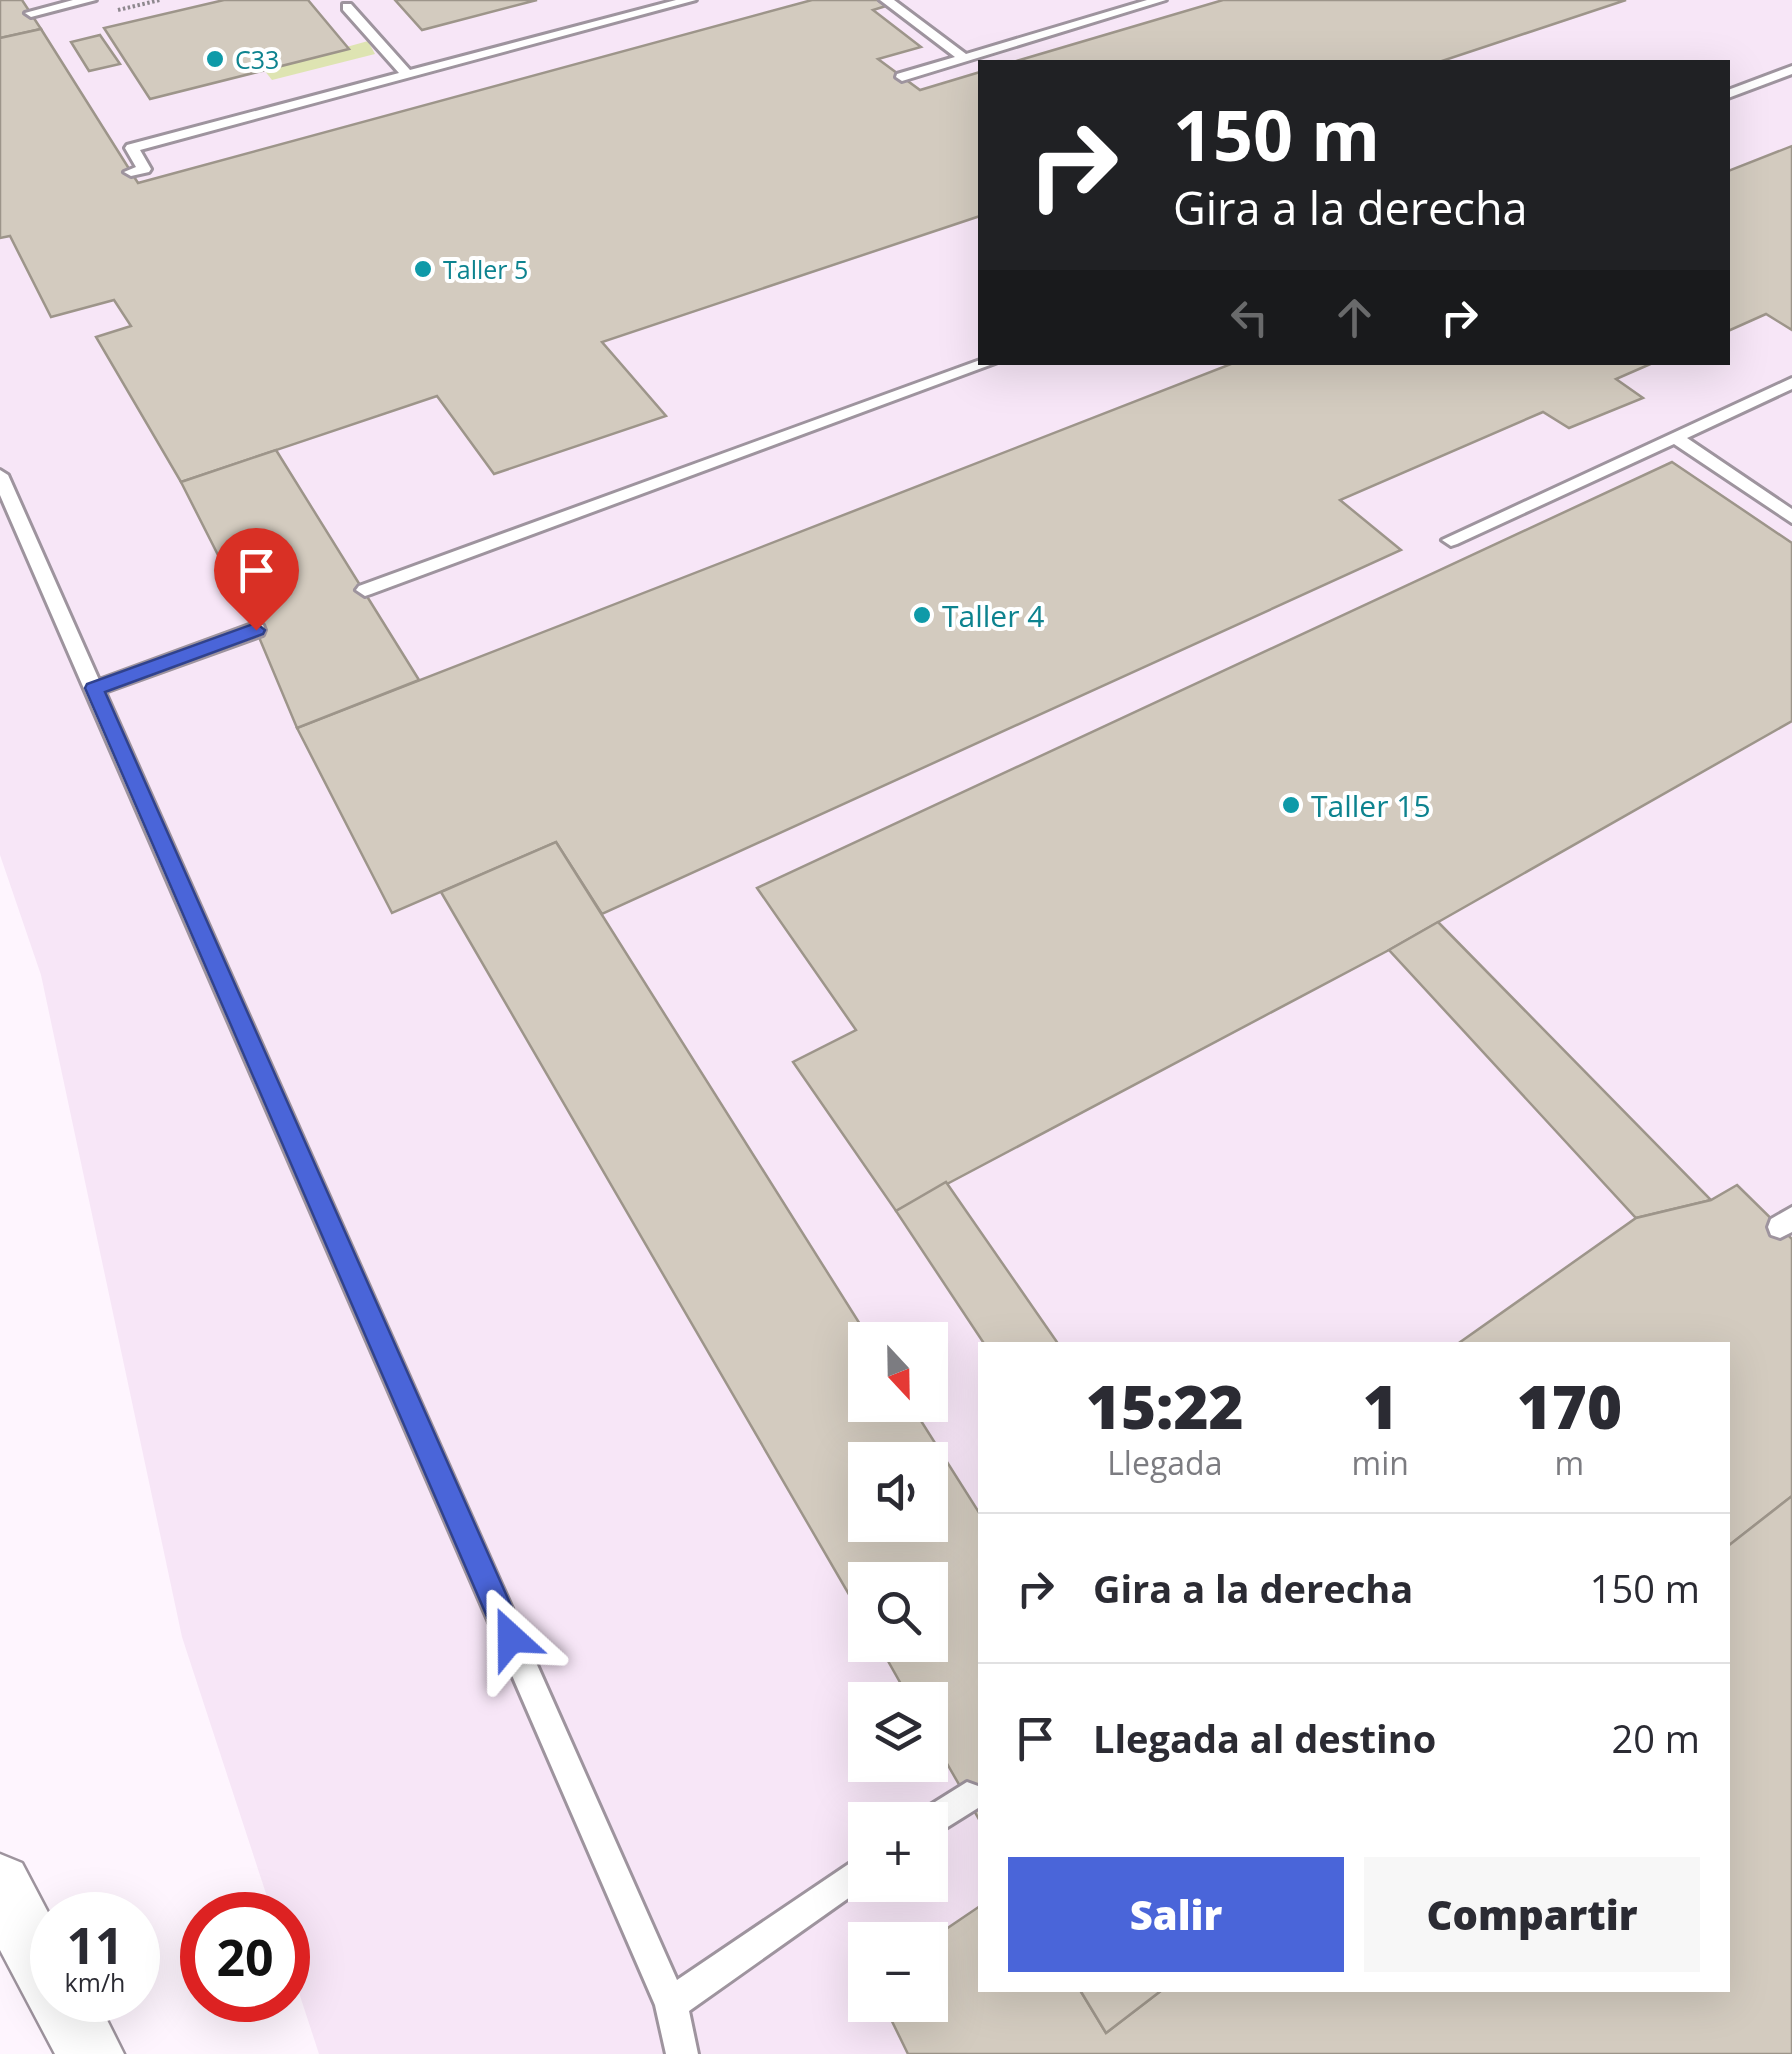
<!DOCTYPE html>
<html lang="es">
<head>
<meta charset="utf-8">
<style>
	body { margin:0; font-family:"Open Sans",sans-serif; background:#f7f7f7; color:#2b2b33; height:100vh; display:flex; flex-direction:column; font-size:38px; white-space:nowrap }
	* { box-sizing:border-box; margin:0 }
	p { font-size:32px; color:#7c7c81 }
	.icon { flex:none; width:55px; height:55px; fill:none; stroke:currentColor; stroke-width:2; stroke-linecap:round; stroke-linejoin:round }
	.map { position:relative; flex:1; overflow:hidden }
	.drawer { position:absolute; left:978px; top:1342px; width:752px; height:650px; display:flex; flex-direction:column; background:#fff; border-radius:0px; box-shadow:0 10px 40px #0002 }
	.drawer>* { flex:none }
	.hud { position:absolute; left:978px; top:60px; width:752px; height:305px; border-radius:0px; box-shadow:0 10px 40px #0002; background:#202124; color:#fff; overflow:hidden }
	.needle { width:65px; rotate:158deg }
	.controls { position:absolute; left:848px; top:1322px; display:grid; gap:20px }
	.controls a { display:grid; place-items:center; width:100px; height:100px; border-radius:0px; background:#fff; box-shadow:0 10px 40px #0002; font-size:50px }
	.speed { position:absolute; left:30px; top:1892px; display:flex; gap:20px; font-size:50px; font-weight:700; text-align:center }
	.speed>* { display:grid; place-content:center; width:130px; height:130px; border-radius:50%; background:#fff; box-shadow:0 10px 40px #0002; line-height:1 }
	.speed small { font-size:25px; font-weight:400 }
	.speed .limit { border:15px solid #d22; background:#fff; color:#111 }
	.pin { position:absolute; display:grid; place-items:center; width:85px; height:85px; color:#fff; margin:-102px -42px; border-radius:50% 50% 50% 0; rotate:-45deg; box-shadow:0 0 10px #0007 }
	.pin .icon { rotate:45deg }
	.me { position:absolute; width:110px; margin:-55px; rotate:336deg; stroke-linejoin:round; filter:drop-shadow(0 0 8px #0008) }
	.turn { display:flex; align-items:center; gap:35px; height:210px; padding:0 30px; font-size:45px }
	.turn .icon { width:130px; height:130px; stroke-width:2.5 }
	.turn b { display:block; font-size:70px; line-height:85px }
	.lanes { display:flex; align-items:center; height:95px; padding:0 30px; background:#0003; justify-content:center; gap:50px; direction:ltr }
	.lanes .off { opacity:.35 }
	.eta { display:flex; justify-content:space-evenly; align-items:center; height:170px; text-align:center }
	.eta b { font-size:60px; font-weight:800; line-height:70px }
	.button { display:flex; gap:20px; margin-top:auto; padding:20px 30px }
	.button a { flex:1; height:115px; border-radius:0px; background:#4a65d9; color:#fff; font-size:40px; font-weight:800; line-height:115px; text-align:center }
	.button a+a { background:#f7f7f7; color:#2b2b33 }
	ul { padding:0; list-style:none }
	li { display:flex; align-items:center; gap:30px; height:150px; padding:0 30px; border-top:2px solid #e1e1e2 }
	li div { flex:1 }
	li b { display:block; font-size:38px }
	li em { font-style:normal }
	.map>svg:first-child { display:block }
</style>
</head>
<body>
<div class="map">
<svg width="1792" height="2054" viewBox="0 0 1792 2054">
	<rect width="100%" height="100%" fill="#fef5fe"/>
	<path fill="#f7e6f7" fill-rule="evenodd" d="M0 0H1792V2054H319L288 1959V1915H273L182 1637 41 975 0 855ZM980 62H1728V362H980ZM865 1340H930V1405H865ZM980 1345H1728V1990H980ZM865 1460H930V1525H865ZM865 1580H930V1645H865ZM865 1700H930V1765H865ZM865 1820H930V1885H865ZM865 1940H930V2005H865Z"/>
	<path fill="#dee4b2" d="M368 41 375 54 272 80 264 70Z"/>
	<g fill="#d3cbbf" stroke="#9d958a" stroke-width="2.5" fill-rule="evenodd">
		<path d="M0 0H22L41 29 0 38Z"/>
		<path d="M224 0H308L349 49 150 99 104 28Z"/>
		<path d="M395 0H537L422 30Z"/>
		<path d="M812 0H877L886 6 873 10 921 47 878 59 920 90 980 72V216L602 342 666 416 494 474 437 396 181 482 96 337 131 326 114 300 51 317 10 236 0 238V38L41 29 138 183Z"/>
		<path d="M1223 0H1626L1439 62H1013Z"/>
		<path d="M100 35 120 64 89 71 71 42Z"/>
		<path d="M1792 146V330L1766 314 1728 331V171Z"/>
		<path d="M1236 362H1655L1616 379 1643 398 1569 428 1543 412 1340 500 1401 550 602 914 556 842 392 913 297 728Z"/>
		<path d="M276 450 419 680 297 728 256 630 181 482Z"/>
		<path d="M1672 462 1792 543V721L1389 950 896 1211 793 1062 856 1030 757 888Z"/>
		<path d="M556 842 870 1340H865V1405H911L980 1514V1821L930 1734V1700H910L879 1645H930V1580H865V1622L441 892ZM865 1460H930V1525H865Z"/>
		<path d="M1438 922 1711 1200 1636 1218 1389 950Z"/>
		<path d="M946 1182 1059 1345H985L896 1211Z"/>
		<path d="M1737 1185 1792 1239V1496L1728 1546V1345H1456L1636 1218 1711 1200Z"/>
		<path d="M1792 1496V2054H908L884 2005H930V1940L980 1906V1990H1080L1106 2033 1162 1990H1728V1546Z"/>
		<path d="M1080 1990H1162L1106 2033Z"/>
	</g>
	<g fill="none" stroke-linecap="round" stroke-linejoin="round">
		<defs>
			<g id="service">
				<path d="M73 0H96L31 17 25 13Z"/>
				<path d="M676 0H696L140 150 151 169 149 172 131 176 124 172 136 167 125 148 127 145 399 73 343 10V4H351L410 70Z"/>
				<path d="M880 0H894L966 54 1147 0H1166L902 81 896 77 897 74 955 57Z"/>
				<path d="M1792 66V74L1728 98V90Z"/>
				<path d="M980 360 998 362 371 594 365 596 356 590 359 586Z"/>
				<path d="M1792 378V389L1687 438 1792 509V523L1674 444 1457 544 1451 546 1442 540Z"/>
				<path d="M0 470 8 475 99 680 249 625H263L265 630 263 635 105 692 677 1980 865 1853 867 1885 689 2011 698 2054H666L655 2005 0 495Z"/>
				<path d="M1792 1207V1232L1780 1238 1771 1235 1768 1227 1771 1219Z"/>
				<path d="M967 1782 978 1786V1808L930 1838V1820H916L919 1812Z"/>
			</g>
			<path id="minor" d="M0 1854 22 1863 52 1920V2000H97L124 2054H55L0 1950Z"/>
		</defs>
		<use href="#service" stroke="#9e949e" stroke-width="6"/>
		<use href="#minor" stroke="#9e949e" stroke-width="5"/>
		<path stroke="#8e888e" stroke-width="4" stroke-dasharray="2.5 2.5" stroke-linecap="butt" d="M118 10 160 0"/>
		<use href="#service" fill="#fff" fill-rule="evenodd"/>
		<use href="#minor" fill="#fff" fill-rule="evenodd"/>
	</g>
	<path fill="#4a65d9" stroke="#30428d" stroke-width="2.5" d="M256 623 265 630 263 634 105 692 521 1628 525 1638 521 1649 511 1653 501 1649 85 688 87 684Z"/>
	<g fill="#0f9aa8" stroke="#fff" stroke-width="4">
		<circle cx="215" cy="59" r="10"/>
		<circle cx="423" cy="269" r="10"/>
		<circle cx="922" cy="615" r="10"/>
		<circle cx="1291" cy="805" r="10"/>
	</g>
	<g text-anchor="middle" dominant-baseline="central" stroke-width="8" stroke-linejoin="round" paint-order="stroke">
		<g font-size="25" fill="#0d838f" stroke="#fff" text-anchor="start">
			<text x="235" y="59">C33</text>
			<text x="443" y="269">Taller 5</text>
		</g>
		<g font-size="30" fill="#0d838f" stroke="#fff" text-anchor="start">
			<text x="942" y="615">Taller 4</text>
			<text x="1311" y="805">Taller 15</text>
		</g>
	</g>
</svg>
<div class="controls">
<a><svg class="needle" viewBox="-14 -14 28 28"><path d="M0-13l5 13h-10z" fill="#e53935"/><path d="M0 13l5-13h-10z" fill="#7c7c81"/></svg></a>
<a><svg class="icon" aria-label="sound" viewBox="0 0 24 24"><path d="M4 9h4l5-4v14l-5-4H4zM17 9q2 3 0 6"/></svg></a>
<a><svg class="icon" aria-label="search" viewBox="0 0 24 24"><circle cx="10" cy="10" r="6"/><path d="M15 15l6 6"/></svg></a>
<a><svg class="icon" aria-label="layers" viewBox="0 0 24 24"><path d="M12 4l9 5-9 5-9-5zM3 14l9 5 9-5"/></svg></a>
<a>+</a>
<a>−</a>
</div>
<div class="speed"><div>11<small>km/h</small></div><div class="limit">20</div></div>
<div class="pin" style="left:256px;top:630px;background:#d93025"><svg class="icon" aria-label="arrive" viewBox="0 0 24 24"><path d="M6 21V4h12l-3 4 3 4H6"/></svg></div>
<svg class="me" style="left:511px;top:1638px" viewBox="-20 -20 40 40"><path d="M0-17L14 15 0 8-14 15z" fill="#4a65d9" stroke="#fff" stroke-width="4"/></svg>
<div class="hud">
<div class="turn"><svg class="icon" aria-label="right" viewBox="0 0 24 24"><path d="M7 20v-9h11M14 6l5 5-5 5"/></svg><div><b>150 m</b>Gira a la derecha</div></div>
<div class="lanes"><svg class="icon off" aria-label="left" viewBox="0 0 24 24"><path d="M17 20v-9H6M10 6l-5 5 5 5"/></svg><svg class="icon off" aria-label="ahead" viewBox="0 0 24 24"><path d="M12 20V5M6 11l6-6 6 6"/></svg><svg class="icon" aria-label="right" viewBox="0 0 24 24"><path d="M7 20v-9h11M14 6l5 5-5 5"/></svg></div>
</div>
<section class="drawer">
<div class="eta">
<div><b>15:22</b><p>Llegada</p></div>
<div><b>1</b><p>min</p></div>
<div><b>170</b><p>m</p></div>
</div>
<ul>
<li><svg class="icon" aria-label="right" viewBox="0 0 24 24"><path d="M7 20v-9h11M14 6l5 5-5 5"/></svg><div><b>Gira a la derecha</b></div><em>150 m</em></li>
<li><svg class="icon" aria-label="arrive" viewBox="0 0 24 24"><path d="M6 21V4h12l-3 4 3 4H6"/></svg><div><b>Llegada al destino</b></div><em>20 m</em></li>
</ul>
<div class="button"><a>Salir</a><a>Compartir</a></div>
</section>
</div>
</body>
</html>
